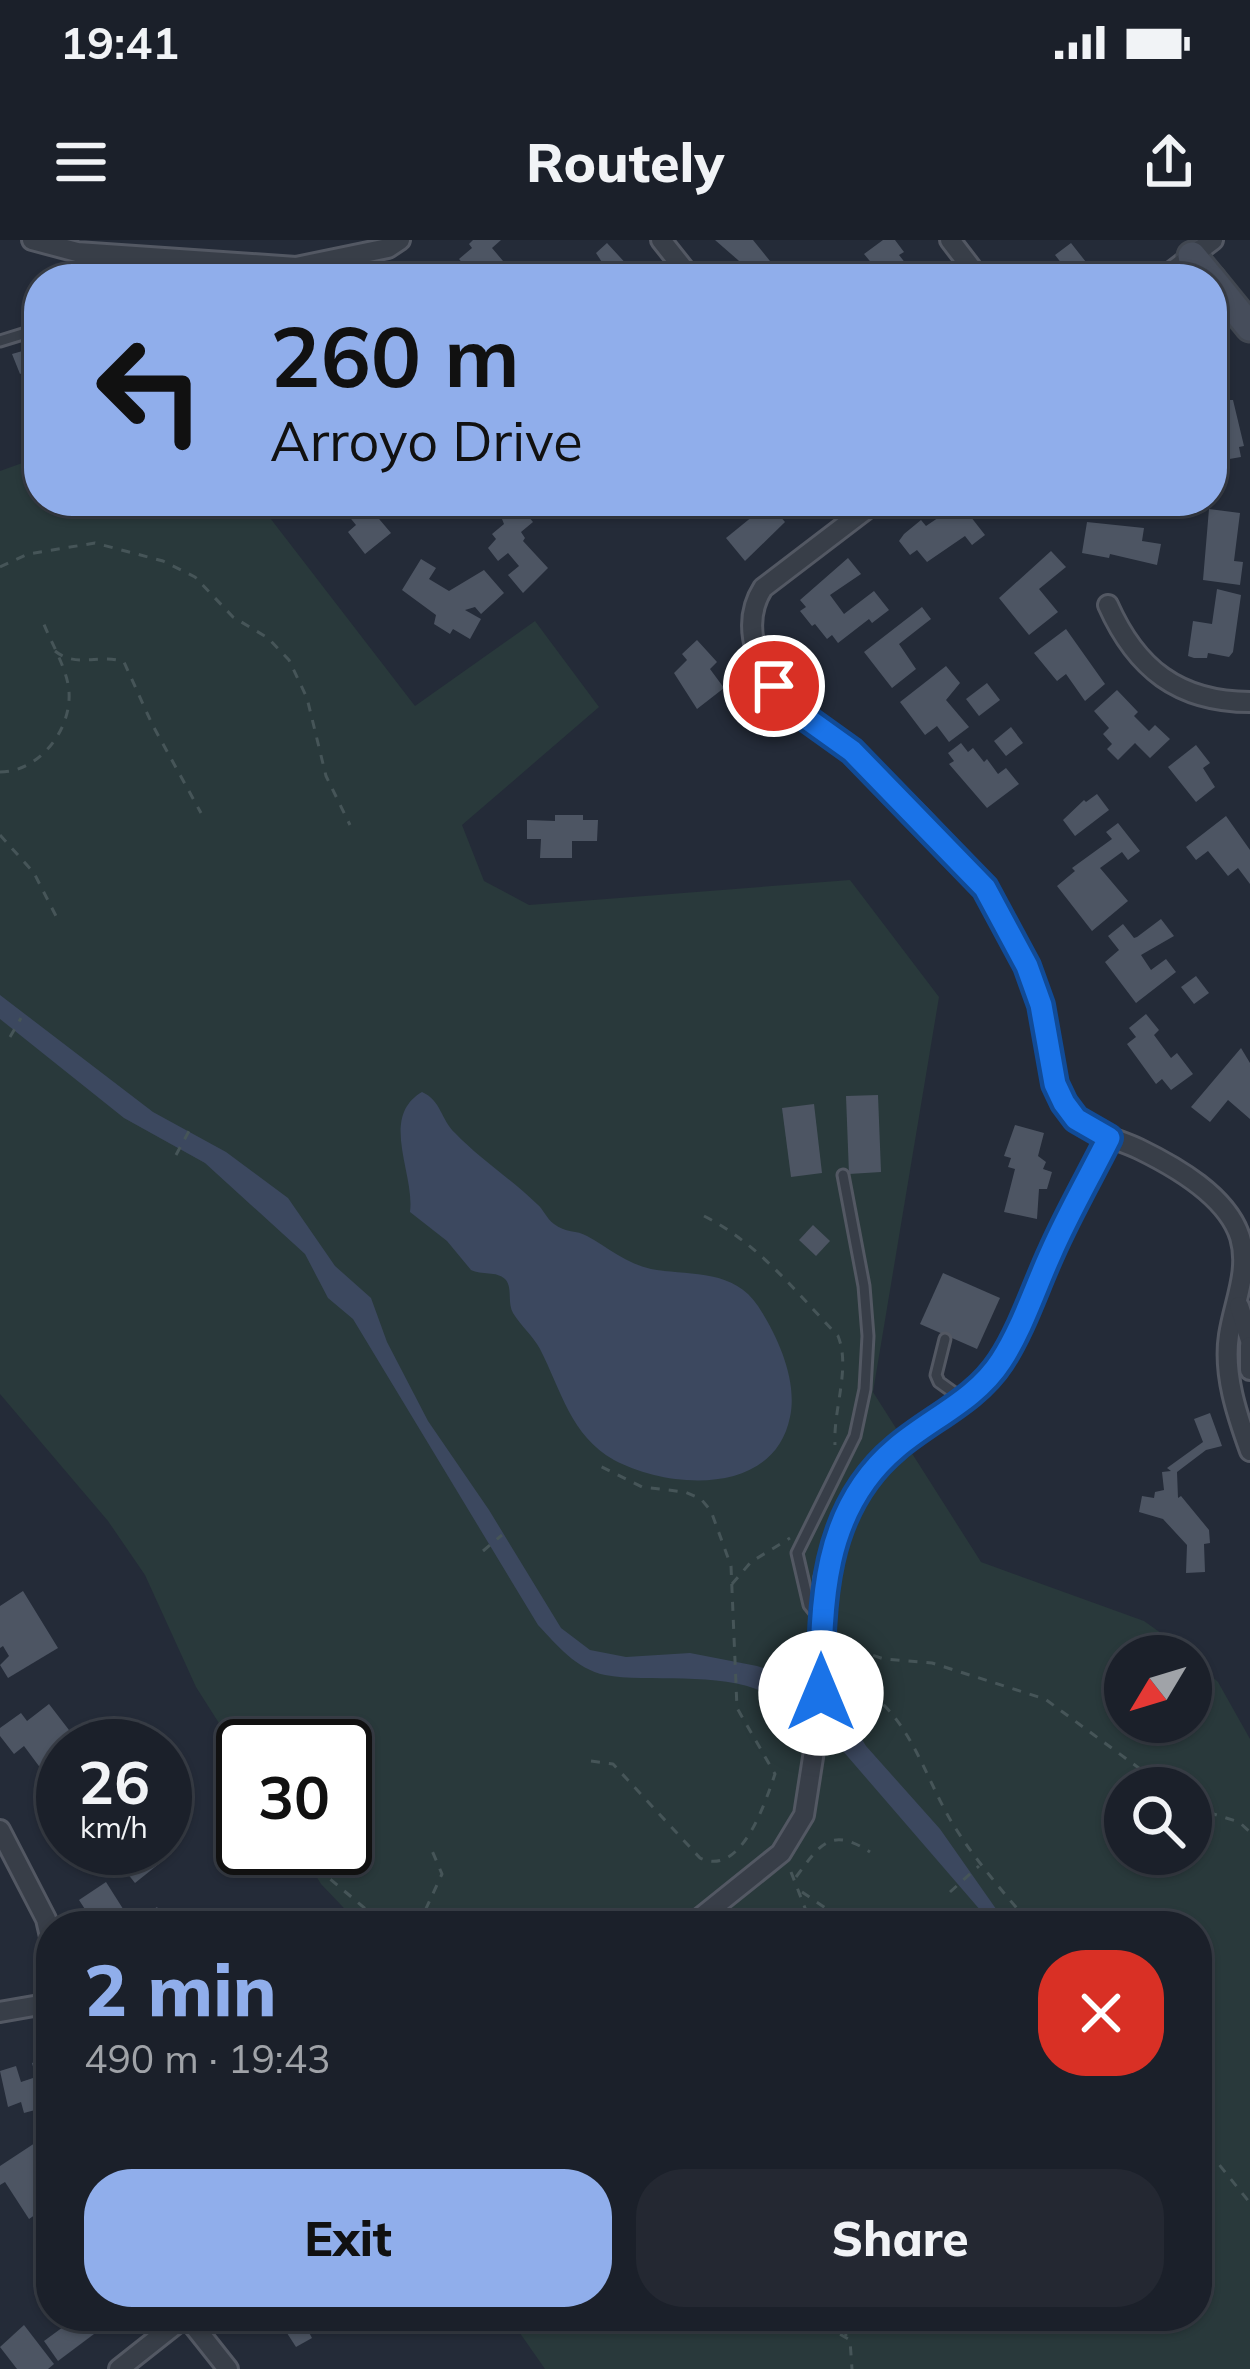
<!DOCTYPE html>
<html lang="en">
<head>
<meta charset="utf-8">
<style>
	body { margin:0; font-family:Mulish,sans-serif; background:#242832; color:#f1f3f6; height:100vh; display:flex; flex-direction:column; font-size:45px; white-space:nowrap }
	* { box-sizing:border-box; margin:0 }
	p { font-size:39px; color:#a0a3a8 }
	.icon { flex:none; width:66px; height:66px; fill:none; stroke:currentColor; stroke-width:2; stroke-linecap:round; stroke-linejoin:round }
	.map { position:relative; flex:1; overflow:hidden }
	.details { position:absolute; left:36px; top:1671px; width:1176px; height:420px; display:flex; flex-direction:column; background:#1b202a; border-radius:48px; box-shadow:0 3px 9px #0004,0 0 0 3px #393e47 }
	.details>* { flex:none }
	.top-card { position:absolute; left:24px; top:24px; width:1203px; height:252px; border-radius:48px; box-shadow:0 3px 9px #0004,0 0 0 3px #393e47; background:#90aeeb; color:#111; overflow:hidden }
	.needle { width:78px; rotate:232deg }
	.buttons { position:absolute; left:1104px; top:1395px; display:grid; gap:24px }
	.buttons a { display:grid; place-items:center; width:108px; height:108px; border-radius:50%; background:#1b202a; box-shadow:0 3px 9px #0004,0 0 0 3px #393e47; font-size:60px }
	.speed { position:absolute; left:36px; top:1479px; display:flex; gap:24px; font-size:60px; font-weight:700; text-align:center }
	.speed>* { display:grid; place-content:center; width:156px; height:156px; border-radius:50%; background:#1b202a; box-shadow:0 3px 9px #0004,0 0 0 3px #393e47; line-height:1 }
	.speed small { font-size:30px; font-weight:400 }
	.speed .limit { border:6px solid #111; border-radius:18px; background:#fff; color:#111 }
	.pin { position:absolute; display:grid; place-items:center; width:102px; height:102px; color:#fff; margin:-51px; border:6px solid #fff; border-radius:50%; box-shadow:0 3px 12px #0007 }
	.me { position:absolute; width:132px; margin:-66px; rotate:0deg; stroke-linejoin:round; filter:drop-shadow(0 0 9px #0008) }
	.turn { display:flex; align-items:center; gap:42px; height:252px; padding:0 48px; font-size:54px }
	.turn .icon { width:156px; height:156px; stroke-width:2.5 }
	.turn b { display:block; font-size:84px; line-height:102px }
	.round { display:grid; place-items:center; flex:none; width:126px; height:126px; border-radius:48px; background:#242832 }
	.headline { display:flex; align-items:center; justify-content:space-between; height:204px; padding:0 48px }
	h1 { font-size:72px; font-weight:800; line-height:90px; color:#90aeeb }
	.action { display:flex; gap:24px; margin-top:auto; padding:24px 48px }
	.action a { flex:1; height:138px; border-radius:48px; background:#90aeeb; color:#111; font-size:48px; font-weight:800; line-height:138px; text-align:center }
	.action a+a { background:#242832; color:#f1f3f6 }
	.status { display:flex; justify-content:space-between; align-items:center; height:84px; padding:0 60px; background:#1b202a; direction:ltr }
	.status svg { height:33px; fill:currentColor }
	header { display:flex; justify-content:space-between; align-items:center; height:156px; padding:0 48px; background:#1b202a; font-size:54px; font-weight:800 }
	.map>svg:first-child { display:block }
</style>
</head>
<body>
<div class="status"><b>19:41</b><svg viewBox="0 0 49 12"><path d="M0 12V9h3v3zM5 12V6h3v6zM10 12V3h3v9zM15 12V0h3v12zM26 1h20v11H26zM47 4h2v5h-2z"/></svg></div>
<header><svg class="icon" aria-label="menu" viewBox="0 0 24 24"><path d="M4 6h16M4 12h16M4 18h16"/></svg>Routely<svg class="icon" aria-label="share" viewBox="0 0 24 24"><path d="M12 15V3M7 8l5-5 5 5M5 13v7h14v-7"/></svg></header>
<div class="map">
<svg width="1250" height="2129" viewBox="0 0 1250 2129">
	<rect width="100%" height="100%" fill="#242b38"/>
	<path fill="#29393b" fill-rule="evenodd" d="M39 217V261H257L415 466 535 381 599 467 462 585 484 641 529 665 850 640 939 757 873 1152 981 1322 1144 1381 1182 1408 1218 1442 1250 1499V2129H545L508 2076H1197V1686H361L321 1644 299 1608H345V1506H243V1521L196 1447 145 1335 108 1281 0 1154V231ZM1125 1416H1191V1482H1125ZM1125 1548H1191V1614H1125Z"/>
	<g fill="#3c485f">
		<path d="M0 755 153 872 226 912 288 958 335 1026 371 1058 387 1102 428 1181 489 1270 561 1388 590 1410 626 1417 690 1413 757 1426 808 1442 792 1478C762 1423 658 1445 605 1435 576 1429 557 1405 538 1385L353 1079 328 1058 305 1014 205 923 124 878 0 779Z"/>
		<path d="M422 852C441 860 441 880 455 893 480 919 511 939 537 964 544 970 546 978 554 984 565 993 577 990 587 996 607 1007 627 1024 651 1029 688 1036 733 1028 758 1066 777 1095 798 1140 790 1177 774 1257 668 1249 614 1220 571 1196 561 1150 540 1109 533 1096 521 1086 513 1073 507 1062 513 1047 505 1039 497 1031 481 1035 471 1030L447 1001 410 972C415 934 379 877 422 852Z"/>
		<path d="M836 1457 866 1506 940 1589 1008 1686H994L836 1503Z"/>
	</g>
	<g fill="none" stroke-linecap="round" stroke-linejoin="round">
		<path stroke="#3c485f" stroke-width="4.5" d="M796 1459 815 1474"/>
	</g>
	<g fill="#4d5563">
		<path d="M473 0H501L492 8 503 21 491 31 485 23 472 34 459 19 472 8 469 4Z"/>
		<path d="M715 0H753L770 21 754 34Z"/>
		<path d="M883 0H895L904 12 899 15 918 39H873L867 31 874 26 864 14Z"/>
		<path d="M607 3 630 28 635 26 639 39H613L596 13Z"/>
		<path d="M1071 3 1097 36 1093 39H1053L1066 29 1055 15Z"/>
		<path d="M33 108 39 122V155L28 152 37 124 20 134 12 114Z"/>
		<path d="M1224 160H1233L1244 206 1239 207 1241 217 1212 222V165Z"/>
		<path d="M353 261 368 266 391 293 365 314 348 292 356 285 343 269Z"/>
		<path d="M769 263 785 282 745 321 726 298Z"/>
		<path d="M960 263 985 295 972 305 965 296 927 322 917 310 910 315 899 301 904 294 921 280 926 286Z"/>
		<path d="M520 266 533 282 521 292 525 298 523 301 548 328 523 353 508 335 519 326 508 313 498 321 488 308 496 299 492 294 504 284 502 279Z"/>
		<path d="M1209 269 1240 273 1234 321 1243 322 1240 345 1203 340Z"/>
		<path d="M1087 282 1144 288 1142 301 1161 304 1157 325 1110 314 1109 318 1082 313Z"/>
		<path d="M1051 311 1066 327 1039 349 1058 372 1029 395 999 358Z"/>
		<path d="M848 318 861 334 830 355 844 374 874 351 889 370 872 383 869 379 838 403 832 395 827 399 815 384 812 386 800 371 806 367 800 360Z"/>
		<path d="M421 319 436 328 429 339 449 351 484 330 504 353 481 374 475 367 465 370 481 379 470 399 453 389 450 394 434 384 436 375 402 350Z"/>
		<path d="M1217 349 1241 355 1233 412 1229 417 1208 413 1207 418H1194L1188 416 1193 381 1212 384Z"/>
		<path d="M922 367 931 379 899 404 916 429 892 448 864 412Z"/>
		<path d="M1066 389 1105 444 1085 461 1066 434 1057 441 1034 413Z"/>
		<path d="M697 400 717 422 710 429 724 448 697 469 674 433 687 420 682 414Z"/>
		<path d="M946 426 960 443 946 460 969 487 949 502 937 486 925 495 900 462Z"/>
		<path d="M987 443 1000 460 979 476 966 459Z"/>
		<path d="M1117 450 1138 472 1134 476 1149 491 1155 485 1170 499 1150 518 1135 503 1118 520 1107 509 1112 504 1103 494 1109 488 1094 471Z"/>
		<path d="M1011 487 1023 503 1006 516 994 501Z"/>
		<path d="M961 503 968 512 973 508 984 522 987 519 998 534 1006 528 1019 544 987 568 949 524 954 521 948 513Z"/>
		<path d="M1196 505 1210 523 1203 528 1215 547 1196 562 1168 527Z"/>
		<path d="M1097 554 1109 570 1075 596 1063 580 1084 560 1086 562Z"/>
		<path d="M555 575H583V580H598L597 601H572V618H540L541 599H527V580L555 581Z"/>
		<path d="M1226 576 1250 610V644L1238 628 1228 636 1208 611 1196 620 1186 607Z"/>
		<path d="M1118 583 1140 611 1128 620 1122 612 1100 628 1128 661 1092 691 1057 646 1075 631 1072 628 1112 599 1106 592Z"/>
		<path d="M1161 679 1174 696 1141 715 1151 730 1166 719 1176 732 1136 763 1105 722 1119 710 1108 696 1123 684 1134 698 1137 697Z"/>
		<path d="M1196 736 1209 753 1194 764 1181 747Z"/>
		<path d="M1146 774 1159 790 1154 795 1171 818 1177 813 1193 834 1171 850 1162 839 1156 844 1127 804 1136 797 1129 788Z"/>
		<path d="M1241 808 1250 823V879L1228 860 1210 882 1191 867Z"/>
		<path d="M878 855 881 932 849 934 846 856Z"/>
		<path d="M814 864 822 933 791 937 782 868Z"/>
		<path d="M1015 885 1044 893 1038 916 1046 922 1043 929 1052 932 1047 949H1039L1037 979 1004 972 1015 929 1008 927 1011 918 1004 916Z"/>
		<path d="M813 985 830 1001 816 1016 799 1000Z"/>
		<path d="M943 1033 1000 1058 977 1109 920 1084Z"/>
		<path d="M1210 1173 1222 1206 1206 1210 1177 1232 1178 1258 1181 1256 1209 1290 1210 1303 1204 1304 1205 1332 1186 1333 1187 1305 1163 1279 1139 1272 1142 1256 1154 1258 1155 1252 1164 1250 1162 1232 1171 1231 1167 1228 1203 1202 1194 1179Z"/>
		<path d="M23 1351 58 1408 8 1438 0 1425 9 1416 3 1406 0 1408V1366Z"/>
		<path d="M49 1464 79 1503 63 1506V1543L56 1549 24 1506 14 1514 0 1496V1488L21 1473 27 1481Z"/>
		<path d="M63 1563V1595L58 1599 43 1578Z"/>
		<path d="M138 1608H148L160 1623 135 1643 119 1623Z"/>
		<path d="M106 1642 132 1683 157 1667 167 1682 161 1686H96L79 1660Z"/>
		<path d="M44 1819 51 1842V1874L38 1879 35 1870 24 1873 21 1862 8 1867 0 1831 16 1826 21 1842 36 1837 32 1823Z"/>
		<path d="M38 1901 51 1921V1964L29 1979 5 1942 0 1945V1926Z"/>
		<path d="M78 2076H118L58 2121 44 2101Z"/>
		<path d="M276 2076H300L312 2098 296 2107Z"/>
		<path d="M24 2085 54 2124 48 2129H17L0 2107Z"/>
	</g>
	<g fill="none" stroke-linecap="round" stroke-linejoin="round">
		<defs>
			<g id="lane">
				<path d="M143 39V16"/>
				<path d="M0 101 39 89"/>
				<path d="M945 1099 936 1135 939 1142 964 1160"/>
				<path d="M821 1380 809 1365 797 1313 855 1196 865 1149 868 1096 864 1046 843 935"/>
			</g>
			<g id="street">
				<path d="M32 0 77 12 296 27 301 39"/>
				<path d="M661 0 692 39"/>
				<path d="M950 0 980 39"/>
				<path d="M296 27 388 8 400 0"/>
				<path d="M1162 39 1213 0"/>
				<path d="M421 261 428 267 453 265 458 261"/>
				<path d="M877 261 763 348C738 387 760 440 794 469 812 485 835 496 853 512 890 546 928 584 962 622 997 661 1027 714 1041 765 1051 800 1045 849 1074 877 1092 894 1118 899 1139 909 1176 927 1227 956 1240 997 1250 1031 1234 1062 1229 1095 1223 1134 1237 1175 1250 1211"/>
				<path d="M1108 365C1136 428 1178 462 1250 462"/>
				<path d="M1239 1066 1250 1100"/>
				<path d="M1250 1106V1130"/>
				<path d="M0 1590 46 1679 51 1701"/>
				<path d="M690 1686 781 1613 804 1575 821 1466 824 1339 850 1264 870 1233 897 1207 970 1156 1003 1118 1055 1004 1109 898"/>
				<path d="M0 1772 51 1763"/>
				<path d="M119 2129 186 2076 228 2129"/>
			</g>
			<g id="secondary">
				<path d="M1192 16 1211 39"/>
				<path d="M1212 40 1250 87"/>
			</g>
		</defs>
		<use href="#lane" stroke="#535863" stroke-width="15"/>
		<use href="#street" stroke="#535863" stroke-width="24"/>
		<use href="#secondary" stroke="#414751" stroke-width="33"/>
		<g stroke="#465558" stroke-width="3" stroke-dasharray="9 9" stroke-linecap="butt">
			<path d="M0 327 28 314 95 303 163 321 195 337 233 377 268 398 289 420 307 458 326 536 350 585"/>
			<path d="M55 411C77 429 100 413 124 422L152 484 201 573"/>
			<path d="M0 532C41 532 76 485 68 444 64 424 51 402 43 382"/>
			<path d="M0 595 34 633 57 678"/>
			<path d="M10 797 21 778"/>
			<path d="M176 915 189 891"/>
			<path d="M704 976C758 1003 796 1052 838 1096 851 1128 833 1169 835 1205"/>
			<path d="M483 1311 502 1295"/>
			<path d="M732 1344 751 1322 790 1298"/>
			<path d="M839 1404 884 1419 932 1423 1045 1459 1166 1548"/>
			<path d="M838 1437C905 1458 920 1528 951 1581 974 1619 1004 1653 1032 1686"/>
			<path d="M591 1521 613 1524 700 1618C741 1638 765 1563 775 1534L737 1468 731 1326 711 1271 701 1259 685 1252 642 1247 598 1225"/>
			<path d="M1191 1567 1239 1582 1250 1592"/>
			<path d="M1191 1577 1195 1589"/>
			<path d="M313 1608 330 1639 386 1686"/>
			<path d="M791 1632 812 1686"/>
			<path d="M796 1637C820 1605 830 1586 870 1612"/>
			<path d="M802 1652 846 1682"/>
			<path d="M950 1652 979 1626"/>
			<path d="M418 1686 442 1634 430 1606"/>
			<path d="M1197 1897 1250 1963"/>
			<path d="M809 2076 850 2100 852 2129"/>
			<path d="M843 2076 846 2096"/>
		</g>
		<use href="#lane" stroke="#383e48" stroke-width="9"/>
		<use href="#street" stroke="#383e48" stroke-width="18"/>
		<use href="#secondary" stroke="#464d5b" stroke-width="27"/>
	</g>
	<g fill="none" stroke-linecap="round" stroke-linejoin="round">
		<defs>
			<path id="route" d="M774 446 792 468 852 511 985 648 1027 726 1041 765 1055 844 1064 863 1076 879 1109 898C1090 936 1068 974 1051 1013 1035 1048 1022 1089 1001 1121 975 1161 931 1178 896 1208 822 1270 821 1364 821 1453"/>
		</defs>
		<use href="#route" stroke="#114b97" stroke-width="30"/>
		<use href="#route" stroke="#1a73e8" stroke-width="21"/>
	</g>
</svg>
<div class="buttons">
<a><svg class="needle" viewBox="-14 -14 28 28"><path d="M0-13l5 13h-10z" fill="#e53935"/><path d="M0 13l5-13h-10z" fill="#a0a3a8"/></svg></a>
<a><svg class="icon" aria-label="search" viewBox="0 0 24 24"><circle cx="10" cy="10" r="6"/><path d="M15 15l6 6"/></svg></a>
</div>
<div class="speed"><div>26<small>km/h</small></div><div class="limit">30</div></div>
<div class="pin" style="left:774px;top:446px;background:#d93025"><svg class="icon" aria-label="arrive" viewBox="0 0 24 24"><path d="M6 21V4h12l-3 4 3 4H6"/></svg></div>
<svg class="me" style="left:821px;top:1453px" viewBox="-20 -20 40 40"><circle r="19" fill="#fff"/><path d="M0-13L10 11 0 6-10 11z" fill="#1a73e8"/></svg>
<div class="top-card">
<div class="turn"><svg class="icon" aria-label="left" viewBox="0 0 24 24"><path d="M17 20v-9H6M10 6l-5 5 5 5"/></svg><div><b>260 m</b>Arroyo Drive</div></div>
</div>
<section class="details">
<div class="headline"><div><h1>2 min</h1><p>490 m · 19:43</p></div><a class="round" style="background:#d93025;color:#fff"><svg class="icon" aria-label="close" viewBox="0 0 24 24"><path d="M6 6l12 12M18 6L6 18"/></svg></a></div>
<div class="action"><a>Exit</a><a>Share</a></div>
</section>
</div>
</body>
</html>
